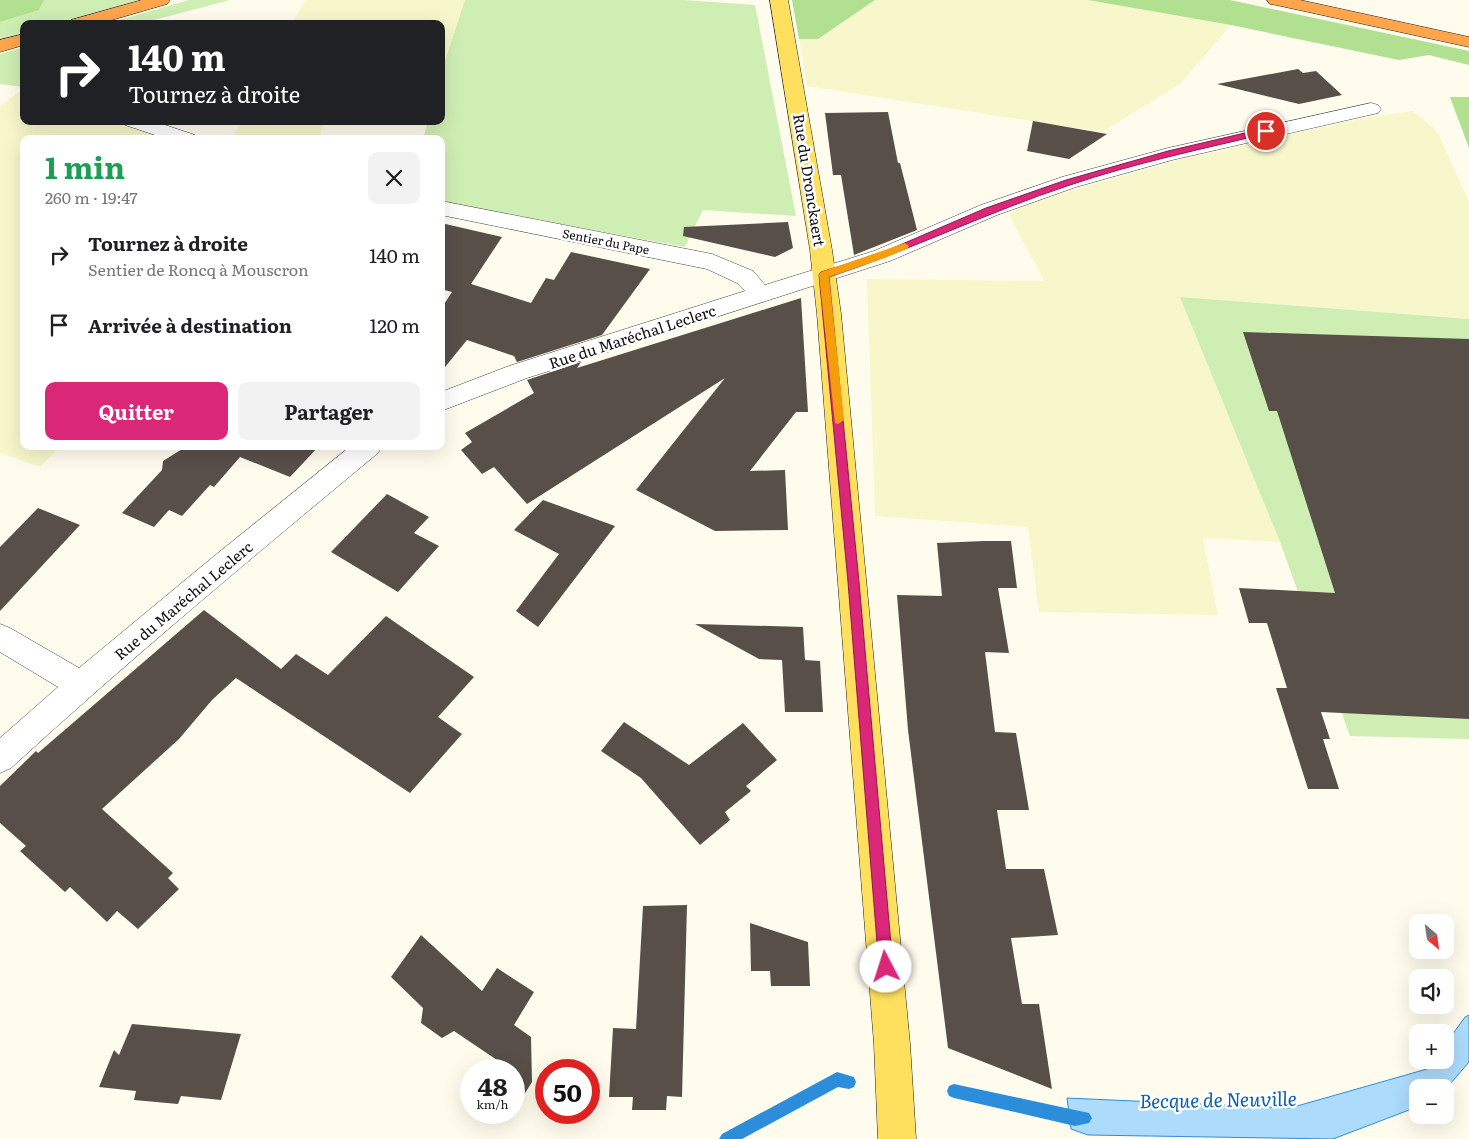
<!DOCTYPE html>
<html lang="fr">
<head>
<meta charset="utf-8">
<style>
	body { margin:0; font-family:Literata,serif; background:#f2f2f2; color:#202124; height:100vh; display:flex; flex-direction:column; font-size:19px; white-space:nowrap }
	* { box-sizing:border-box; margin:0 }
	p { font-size:16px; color:#757577 }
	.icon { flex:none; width:28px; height:28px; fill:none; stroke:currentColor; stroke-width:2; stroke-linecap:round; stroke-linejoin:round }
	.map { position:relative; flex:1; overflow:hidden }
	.side { position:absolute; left:20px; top:135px; width:425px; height:315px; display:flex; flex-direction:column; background:#fff; border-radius:10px; box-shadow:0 5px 20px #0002 }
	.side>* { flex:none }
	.top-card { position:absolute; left:20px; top:20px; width:425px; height:105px; border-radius:10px; box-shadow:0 5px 20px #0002; background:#202124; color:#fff; overflow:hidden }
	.needle { width:32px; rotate:151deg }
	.fabs { position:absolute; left:1409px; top:914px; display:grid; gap:10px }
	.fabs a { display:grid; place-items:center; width:45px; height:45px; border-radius:10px; background:#fff; box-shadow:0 5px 20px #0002; font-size:25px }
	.speed { position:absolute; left:460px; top:1059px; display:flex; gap:10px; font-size:25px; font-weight:700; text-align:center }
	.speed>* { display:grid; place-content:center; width:65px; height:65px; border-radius:50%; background:#fff; box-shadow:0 5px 20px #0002; line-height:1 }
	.speed small { font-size:12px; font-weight:400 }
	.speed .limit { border:8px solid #d22; background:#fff; color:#111 }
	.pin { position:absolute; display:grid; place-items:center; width:42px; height:42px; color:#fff; margin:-21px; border:2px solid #fff; border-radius:50%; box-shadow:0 1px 5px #0007 }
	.me { position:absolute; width:55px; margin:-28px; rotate:355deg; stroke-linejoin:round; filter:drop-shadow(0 0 4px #0008) }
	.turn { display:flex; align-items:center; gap:18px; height:105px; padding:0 25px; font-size:22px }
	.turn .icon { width:65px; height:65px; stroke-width:2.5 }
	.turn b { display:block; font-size:35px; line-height:42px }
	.round { display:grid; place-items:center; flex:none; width:52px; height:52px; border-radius:10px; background:#f2f2f2 }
	.overview { display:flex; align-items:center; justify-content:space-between; height:85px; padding:0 25px }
	h1 { font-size:30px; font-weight:700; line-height:38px; color:#1e9e55 }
	.cta { display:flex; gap:10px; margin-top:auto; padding:10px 25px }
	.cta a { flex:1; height:58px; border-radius:10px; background:#db2777; color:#fff; font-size:20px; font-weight:700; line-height:58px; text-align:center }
	.cta a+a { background:#f2f2f2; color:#202124 }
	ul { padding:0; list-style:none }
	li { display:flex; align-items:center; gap:15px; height:70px; padding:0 25px }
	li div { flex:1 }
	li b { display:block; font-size:19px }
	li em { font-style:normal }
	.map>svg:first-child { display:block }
</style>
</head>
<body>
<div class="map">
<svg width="1469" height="1139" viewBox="0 0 1469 1139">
	<rect width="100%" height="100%" fill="#fffcee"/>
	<g fill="#f8f6cb">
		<path d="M305 0H465L441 73V24H292Z"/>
		<path d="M875 0H1088L1231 25 1180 84 1102 132 807 86 799 39H818Z"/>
		<path d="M24 88V121H127L180 139H24V446H60L40 467 0 453V106Z"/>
		<path d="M1413 111 1437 131 1469 202V319L1180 297 1280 542 1203 538 1218 615 1039 612 1028 527 875 516 867 279 1044 281 1009 214 1028 203 1178 160 1364 118Z"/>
		<path d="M241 121H325L318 139H232Z"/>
	</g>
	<g fill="#cfeeb3">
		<path d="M44 0H139L54 24H24V32L0 39V22L39 10Z"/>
		<path d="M189 0H230L139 24H105Z"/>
		<path d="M465 0H684L755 5 796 216 703 210 685 247 441 202V139H423L428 121H441V73Z"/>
		<path d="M24 47V87L0 84V54Z"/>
		<path d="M1180 297 1469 319V739L1350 736 1280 542Z"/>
	</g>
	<g fill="#b1e091">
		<path d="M0 0H44L39 10 0 22Z"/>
		<path d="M792 0H875L818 39H799Z"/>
		<path d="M1088 0H1230L1469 51V65L1429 55 1399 60 1231 25Z"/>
		<path d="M1450 97H1469V148Z"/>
	</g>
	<path fill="#addbfc" stroke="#2c8edb" d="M1469 1015V1062L1445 1090V1088H1418L1417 1107 1333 1139 1088 1135 1071 1129 1067 1098 1290 1108 1427 1069 1434 1060H1445V1045L1465 1017Z"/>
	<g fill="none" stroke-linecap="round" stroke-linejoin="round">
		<g fill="#2c8edb" fill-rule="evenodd">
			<path d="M837 1072 854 1077 856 1082 854 1087 849 1089 838 1087 742 1139H719L722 1134Z"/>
			<path d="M954 1084 1075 1110 1089 1113 1092 1118 1089 1123 1075 1126 954 1098 949 1096 947 1091 949 1086Z"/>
		</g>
	</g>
	<g fill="#584f49">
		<path d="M1298 69 1303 73 1316 71 1342 95 1299 104 1217 84Z"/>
		<path d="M888 112 898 163H900L917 230 854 255 841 175H833L825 113Z"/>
		<path d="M1033 121 1107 134 1069 159 1027 151Z"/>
		<path d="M788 222 793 248 775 257 683 236 684 227Z"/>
		<path d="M441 223 502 237 471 284 531 303 546 278 554 280 571 252 650 269 602 335 517 362 514 356 467 340 441 372V309L452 292 441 289Z"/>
		<path d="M801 298 808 412H796L750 471 785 470 788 530 715 531 636 490 725 378 527 504 494 467 482 474 461 450 472 442 465 433 534 393 527 380 581 362 577 368Z"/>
		<path d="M1243 332 1469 339V719L1321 712 1330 739H1323L1339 789H1308L1276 688H1287L1267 623H1249L1239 588 1335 593 1277 411H1269Z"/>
		<path d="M187 446H319L290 477 240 457 214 487 210 485 182 516 169 510 154 527 122 513 162 470 163 461Z"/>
		<path d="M387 494 429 517 414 533 439 546 398 592 331 552Z"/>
		<path d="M543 500 615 526 538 627 516 611 559 554 514 530Z"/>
		<path d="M38 508 80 525 0 611V547Z"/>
		<path d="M984 541H1011L1017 588H998L1009 653 985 652 995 732 1016 733 1029 810H997L1006 869H1044L1058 935 1011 938 1022 1004H1039L1052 1089 948 1048 908 730 897 595 942 596 937 543Z"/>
		<path d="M204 610 281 669 296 654 328 675 386 616 474 677 438 717 462 734 410 793 236 678 212 700 179 739 102 809 173 873 168 878 179 889 138 929 117 911 107 922 70 887 65 892 20 851 26 846 0 823V786L36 751 38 753Z"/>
		<path d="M695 624 803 627 805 660 820 661 823 712H785L782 660 759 659Z"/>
		<path d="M624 722 689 765 743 723 777 760 746 786 751 791 725 812 730 820 700 845 641 778 601 751Z"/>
		<path d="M687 905 682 1097 667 1096 666 1110H632L633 1097H609L613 1028 636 1029 643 906Z"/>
		<path d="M750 923 808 942 810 986H771L770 971H751Z"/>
		<path d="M421 935 482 991 497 968 534 992 514 1025 531 1037 532 1082 514 1111V1070H491L497 1060 454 1031 442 1038 421 1023 423 1008 391 977Z"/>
		<path d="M132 1024 241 1034 221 1100 181 1096 178 1104 134 1100 136 1091 99 1087 114 1050 119 1055Z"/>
	</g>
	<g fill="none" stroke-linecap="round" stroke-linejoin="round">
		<defs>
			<g id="minor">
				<path d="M1371 103 1378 105 1381 109 1378 113 1172 160 1076 187 997 215 890 261 527 378 441 411V392L509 366 745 291 737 283 707 269 441 215V201L712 254 753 271 765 285 874 251 981 205 1062 177 1168 148Z"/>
				<path d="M122 121H153L195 135 198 139H167L125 125Z"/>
				<path d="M351 446H382L378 453C254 556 130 659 11 768L0 773V738L58 687 0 652V624L10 628 79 668 213 557Z"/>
			</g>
			<path id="major" d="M770 0H788L832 250 841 314 910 1044 916 1139H878L874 1044 817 314 810 250Z"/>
			<g id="highway">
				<path d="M142 0H170L167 4 98 24H68L71 20Z"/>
				<path d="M1267 0H1300L1469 37V47L1276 5 1270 4Z"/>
				<path d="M24 34V45L0 52V40Z"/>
			</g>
		</defs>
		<use href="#minor" stroke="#414141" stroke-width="1"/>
		<use href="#major" stroke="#1f1f1f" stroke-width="1"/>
		<use href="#highway" stroke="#1f1f1f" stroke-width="1"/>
		<use href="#minor" fill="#fff" fill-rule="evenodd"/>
		<use href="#major" fill="#ffdf5e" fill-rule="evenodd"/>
		<use href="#highway" fill="#ffa54c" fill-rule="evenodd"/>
	</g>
	<path fill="#db2777" stroke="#8e194d" d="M1266 128 1270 131 1269 133C1202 149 1135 163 1070 185 988 212 911 250 829 277L859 582 893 967 891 972 886 974 881 972 879 967 848 582 819 275 821 272 879 254 986 208 1066 180 1168 151Z"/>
	<path fill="#f59e0b" d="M905 243 909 246 908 248 885 258 829 277 844 420 838 424 835 423 819 275 821 272Z"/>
	<g text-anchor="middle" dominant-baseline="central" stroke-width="5" stroke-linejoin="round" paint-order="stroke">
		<g font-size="12" fill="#0e0e0e" stroke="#fff">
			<text transform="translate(606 241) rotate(11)">Sentier du Pape</text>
		</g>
		<g font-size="15" fill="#0e0e0e" stroke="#fff">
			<text transform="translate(810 180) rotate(81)">Rue du Dronckaert</text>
			<text transform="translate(632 336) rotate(-18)">Rue du Maréchal Leclerc</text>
			<text transform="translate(183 600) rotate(-40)">Rue du Maréchal Leclerc</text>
		</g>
		<g font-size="19" font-style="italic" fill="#0a5fad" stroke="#fff">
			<text transform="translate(1218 1099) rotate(-1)">Becque de Neuville</text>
		</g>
	</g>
</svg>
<div class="fabs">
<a><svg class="needle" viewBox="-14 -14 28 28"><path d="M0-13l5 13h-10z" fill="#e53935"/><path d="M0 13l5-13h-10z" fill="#757577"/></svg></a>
<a><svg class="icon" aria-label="sound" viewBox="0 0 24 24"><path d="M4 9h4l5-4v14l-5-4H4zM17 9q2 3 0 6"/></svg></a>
<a>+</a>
<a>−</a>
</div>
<div class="speed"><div>48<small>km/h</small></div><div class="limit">50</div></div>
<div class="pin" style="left:1266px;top:131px;background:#d93025"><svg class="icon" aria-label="arrive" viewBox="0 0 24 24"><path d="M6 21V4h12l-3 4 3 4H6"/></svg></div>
<svg class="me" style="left:886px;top:967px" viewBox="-20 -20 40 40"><circle r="19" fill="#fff"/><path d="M0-13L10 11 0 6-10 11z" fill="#db2777"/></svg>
<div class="top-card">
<div class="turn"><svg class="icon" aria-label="right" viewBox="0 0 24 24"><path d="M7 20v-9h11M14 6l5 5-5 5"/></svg><div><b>140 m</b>Tournez à droite</div></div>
</div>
<section class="side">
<div class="overview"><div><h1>1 min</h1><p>260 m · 19:47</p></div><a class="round"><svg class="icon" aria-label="close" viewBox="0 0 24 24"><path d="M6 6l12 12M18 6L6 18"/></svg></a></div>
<ul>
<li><svg class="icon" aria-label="right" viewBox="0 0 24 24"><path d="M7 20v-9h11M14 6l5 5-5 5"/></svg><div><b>Tournez à droite</b><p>Sentier de Roncq à Mouscron</p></div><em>140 m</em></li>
<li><svg class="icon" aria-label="arrive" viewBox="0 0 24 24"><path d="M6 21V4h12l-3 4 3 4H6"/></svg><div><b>Arrivée à destination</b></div><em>120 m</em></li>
</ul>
<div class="cta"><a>Quitter</a><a>Partager</a></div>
</section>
</div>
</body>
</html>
